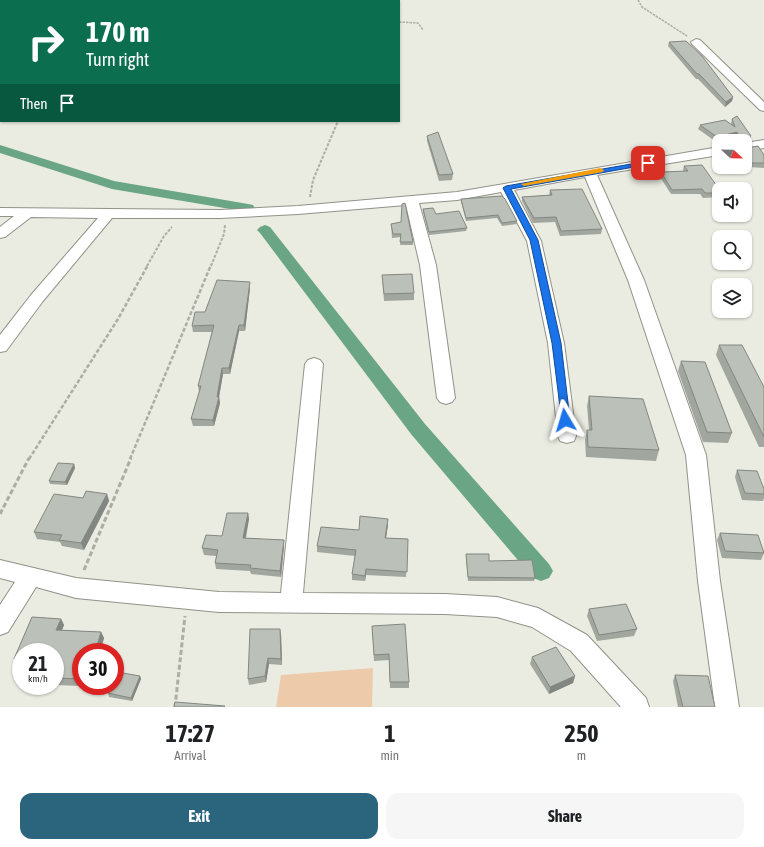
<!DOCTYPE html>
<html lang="en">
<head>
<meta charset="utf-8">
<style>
	body { margin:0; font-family:"Asap Condensed",sans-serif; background:#f6f6f6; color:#202124; height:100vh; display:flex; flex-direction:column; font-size:15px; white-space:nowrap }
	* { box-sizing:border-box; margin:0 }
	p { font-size:13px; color:#757577 }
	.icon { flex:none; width:22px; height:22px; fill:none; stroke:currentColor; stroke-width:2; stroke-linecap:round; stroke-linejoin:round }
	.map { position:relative; height:707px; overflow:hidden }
	.panel { display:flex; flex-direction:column; background:#fff; flex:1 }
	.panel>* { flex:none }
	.top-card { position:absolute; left:0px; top:0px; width:400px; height:122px; box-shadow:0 1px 3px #0004; background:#0b6e4f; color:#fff; overflow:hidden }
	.needle { width:26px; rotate:112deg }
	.controls { position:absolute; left:712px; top:134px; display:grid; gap:8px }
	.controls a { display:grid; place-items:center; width:40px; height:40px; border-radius:8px; background:#fff; box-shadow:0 1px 3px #0004; font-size:20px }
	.speed { position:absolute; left:12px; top:643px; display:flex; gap:8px; font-size:20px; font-weight:700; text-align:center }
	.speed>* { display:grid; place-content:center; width:52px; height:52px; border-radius:50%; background:#fff; box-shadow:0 1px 3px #0004; line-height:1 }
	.speed small { font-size:10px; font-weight:400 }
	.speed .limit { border:6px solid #d22; background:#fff; color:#111 }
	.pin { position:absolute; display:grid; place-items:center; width:34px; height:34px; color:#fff; margin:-17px; border-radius:8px; box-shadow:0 2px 6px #0006 }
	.me { position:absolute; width:44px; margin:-22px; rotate:353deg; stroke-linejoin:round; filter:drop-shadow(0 0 3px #0008) }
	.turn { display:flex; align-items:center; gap:14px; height:84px; padding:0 20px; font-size:18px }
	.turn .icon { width:52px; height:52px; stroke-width:2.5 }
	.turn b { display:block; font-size:28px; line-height:34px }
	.then { display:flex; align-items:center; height:38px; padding:0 20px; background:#0003; gap:8px; font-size:15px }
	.eta { display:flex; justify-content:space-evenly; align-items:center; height:68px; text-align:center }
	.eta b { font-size:24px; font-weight:700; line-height:28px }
	.action { display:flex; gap:8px; margin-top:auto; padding:8px 20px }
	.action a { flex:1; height:46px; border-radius:12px; background:#2b657d; color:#fff; font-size:16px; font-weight:700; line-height:46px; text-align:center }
	.action a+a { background:#f6f6f6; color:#202124 }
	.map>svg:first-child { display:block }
</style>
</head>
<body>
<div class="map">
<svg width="764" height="707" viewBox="0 0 764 707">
	<rect width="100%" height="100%" fill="#eaebe1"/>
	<path fill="#edcbaa" d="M373 668 372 707H276L281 675Z"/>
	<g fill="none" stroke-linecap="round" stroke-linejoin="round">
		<g fill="#6aa685" fill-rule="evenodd">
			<path d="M0 145 114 181 248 204 253 205 255 208 253 211 248 212 112 189 0 153Z"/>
			<path d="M265 225 270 227 425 424 549 564 553 571 549 578 541 581 533 578 411 434 260 233 257 230 260 227Z"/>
		</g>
		<defs>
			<g id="minor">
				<path d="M696 39 700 40 764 102V111L760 110 692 44 691 42Z"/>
				<path d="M764 140V148L745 151V143Z"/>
				<path d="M719 147V155L597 175 644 280 706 455 720 581 739 707H715L698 581 686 455 628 280 585 177 514 190 541 241 564 343 576 436 574 441 567 443 560 441 558 436 548 343 527 241 501 192 457 200 419 203 436 265 455 398 452 402 446 404 440 402 437 398 420 265 406 205 298 214 220 218H112L43 301 6 351 0 352V335L31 295 98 218 31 217 5 237 0 238V227L14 216H0V208L220 210 298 206 457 192Z"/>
				<path d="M314 358 320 360 323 364 303 593 445 594 497 597 538 608 587 635 646 698 649 707H621L571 651 532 627 497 617 445 614 219 612 76 598 36 587 8 632 0 635V605L15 582 0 578V560L76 578 219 592 281 593 305 364 308 360Z"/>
			</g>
			<path id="highway" d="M112 0H125L111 1Z"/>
		</defs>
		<use href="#minor" stroke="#919289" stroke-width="2"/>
		<use href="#highway" stroke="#919289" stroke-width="2"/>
		<g stroke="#acada5" stroke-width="1.5" stroke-dasharray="2.5 1" stroke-linecap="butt">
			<path d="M638 0 642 7 687 36"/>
			<path d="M399 22 418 23 423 30"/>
		</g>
		<g stroke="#acada5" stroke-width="2" stroke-dasharray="3 1.5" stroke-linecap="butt">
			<path d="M310 197 313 180 338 121"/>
			<path d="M147 266 164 236 172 227"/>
			<path d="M211 266 224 234 225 225"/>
		</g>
		<g stroke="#acada5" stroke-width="2.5" stroke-dasharray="4 2" stroke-linecap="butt">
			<path d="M29 459 118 319 148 265"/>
			<path d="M130 459 211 265"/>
		</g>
		<g stroke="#acada5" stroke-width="3" stroke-dasharray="5 2.5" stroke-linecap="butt">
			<path d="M0 514 29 458"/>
			<path d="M84 570 131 458"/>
			<path d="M175 707 185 616"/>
		</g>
		<use href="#minor" fill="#fff" fill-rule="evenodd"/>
		<use href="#highway" fill="#fff" fill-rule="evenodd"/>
	</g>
	<g fill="#a1a69e">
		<path d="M669 42 733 97 732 101 725 107 698 79H696L668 46Z"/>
		<path d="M732 119 749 141 745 142V148L764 155V168L748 167 745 160V141H738L736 137 715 141 698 129 700 125 731 124Z"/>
		<path d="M427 136 453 174 452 180 439 181 427 141Z"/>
		<path d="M684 166 719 189V197L703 198 700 194H671L660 177 661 172H684L683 170Z"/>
		<path d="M550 190 602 229 601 234 560 236 555 222 533 223 522 201V197L549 195Z"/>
		<path d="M461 199 517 221V224L502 226 497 218 466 221 461 202Z"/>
		<path d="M423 209 436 214 467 228 466 231 429 235 423 212Z"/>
		<path d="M401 222 413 242V245H400L401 237 392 238 391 224Z"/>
		<path d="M382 275 414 293V300L384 301Z"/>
		<path d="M250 288 245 331H239L230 374H223L219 397 220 403 214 426H193L191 419 199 392 198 386 212 332H193L192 326Z"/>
		<path d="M719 345 764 387V447H759L716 355Z"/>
		<path d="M681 361 732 433 728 443 703 442 678 371Z"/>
		<path d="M589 396 659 450 656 461 586 457 585 440 587 430H589L587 406Z"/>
		<path d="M74 464 75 468 67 485 50 484 49 481Z"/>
		<path d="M737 470 764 489V498L763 501 742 500 735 477Z"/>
		<path d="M107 494 109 501 84 550 62 546 60 542 37 539 34 532 83 498Z"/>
		<path d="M248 513 249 519 246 538 284 540V546L281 577 251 574 250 571 216 569 215 563 216 556 204 555 202 548 222 536Z"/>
		<path d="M388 525 386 538 408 539 406 577 366 575 365 581 352 580V574L355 556 317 552V546L359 530Z"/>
		<path d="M720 533 764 552V553L761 560 722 558 717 540Z"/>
		<path d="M466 554 489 561 535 578 534 581H468L466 558Z"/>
		<path d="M589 609 637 629 634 636 597 641 587 616Z"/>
		<path d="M32 617 61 619 64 625 62 630 101 632 104 638 100 652H81V686L55 685V652H21V666L17 665 14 659Z"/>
		<path d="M372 626 409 682V688H390L389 660 374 661Z"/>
		<path d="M281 634 282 665 269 664 266 682 249 685 248 679Z"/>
		<path d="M532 657 575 676 573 683 549 694 530 664Z"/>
		<path d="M675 675 715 707H678L673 681Z"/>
		<path d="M140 676 141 679 132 701 109 697 108 693Z"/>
	</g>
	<g fill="#838781">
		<path d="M733 97 732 101 725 107 726 102Z"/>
		<path d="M737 132 736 137 715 141 717 137Z"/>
		<path d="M751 136 749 141 745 142V138Z"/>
		<path d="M250 282V288L245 331 244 325Z"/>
		<path d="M239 325V331L230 374 229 368Z"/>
		<path d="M222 368 223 374 219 397 220 403 214 426 213 420Z"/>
		<path d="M74 464 75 468 67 485 65 482Z"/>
		<path d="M107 494 109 501 84 550 81 543Z"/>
		<path d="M248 513 249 519 244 544 243 538Z"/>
		<path d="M388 519V525L385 544V538Z"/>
		<path d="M284 540V546L281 577 280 571Z"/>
		<path d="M366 569V575L365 581V576Z"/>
		<path d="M61 619 64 625 59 637 56 630Z"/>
		<path d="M280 629 281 634 282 665 281 659Z"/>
		<path d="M101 632 104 638 100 652H95Z"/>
		<path d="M268 658 269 664 266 682 265 676Z"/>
		<path d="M140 676 141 679 132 701 131 698Z"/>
		<path d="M575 676 573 683 549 694 550 687Z"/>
	</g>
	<g fill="#bbc1b8" stroke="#838781">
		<path d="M686 41 702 56 733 97 726 102 699 74H697L669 42Z"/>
		<path d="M737 116 751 136 745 138V148L758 146 764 155V163H749L745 152V141H741L737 132 717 137 700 125 725 120 735 127 732 119Z"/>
		<path d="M438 132 453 174 439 175 427 136Z"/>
		<path d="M702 165 719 189V193H705L702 189 672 190 661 172 688 171 684 166Z"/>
		<path d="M582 189 602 229 561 231 556 217 534 218 522 197 552 195 550 190Z"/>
		<path d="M502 196 505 199 517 221 502 223 498 215 466 218 461 199Z"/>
		<path d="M405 203 413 242H400L401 234H393L391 224 401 222 402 204Z"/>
		<path d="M433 208 436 214 459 211 467 228 429 232 423 209Z"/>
		<path d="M412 274 414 293 384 294 382 275Z"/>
		<path d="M217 280 250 282 244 325H239L229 368H222L217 397H219L213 420 191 419 201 386H198L214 325 192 326 195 312H205Z"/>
		<path d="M719 345H742L764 387V437Z"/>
		<path d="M681 361 705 362 732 433 707 432Z"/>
		<path d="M589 396 643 399 659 450 588 447 587 430H592Z"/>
		<path d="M58 463 74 464 65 482 49 481Z"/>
		<path d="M737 470 757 471 764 489V494L745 493Z"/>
		<path d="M86 491 107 494 81 543 59 540 62 535 34 532 54 494 83 498Z"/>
		<path d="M227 513H248L243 538 284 540 280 571 250 568 251 565 215 563 218 550 202 548 206 535 222 536Z"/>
		<path d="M360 516 388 519 385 538 408 539 407 572 366 569 365 576 352 574 356 550 317 546 321 527 359 530Z"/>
		<path d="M720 533 758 535 764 553 725 551Z"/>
		<path d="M466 554H489V561L532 560 535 578 468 577Z"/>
		<path d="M626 604 637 629 599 635 589 609Z"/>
		<path d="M32 617 61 619 56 630 101 632 95 652H81V679L55 678V652H21V659H14Z"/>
		<path d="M405 624 409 682H390L389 654 374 655 372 626Z"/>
		<path d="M250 629H280L281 659 268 658 265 676 248 679Z"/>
		<path d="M556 647 575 676 550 687 532 657Z"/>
		<path d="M117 672 140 676 131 698 108 693 111 686H115V677Z"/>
		<path d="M675 675 708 676 715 707H683Z"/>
		<path d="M175 702 225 706 224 707H174Z"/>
	</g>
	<path fill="#1a73e8" stroke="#114b97" d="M648 161 651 162V164L511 189 538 240 561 343 570 420 565 424 562 423 552 343 530 240 503 188 506 186Z"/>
	<path fill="#f59e0b" d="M600 168 604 170 603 172 524 186 521 184Z"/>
</svg>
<div class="controls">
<a><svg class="needle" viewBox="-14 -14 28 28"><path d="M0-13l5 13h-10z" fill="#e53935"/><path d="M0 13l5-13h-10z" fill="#757577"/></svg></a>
<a><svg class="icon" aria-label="sound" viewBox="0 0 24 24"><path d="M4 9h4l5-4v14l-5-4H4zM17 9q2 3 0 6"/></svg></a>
<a><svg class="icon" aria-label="search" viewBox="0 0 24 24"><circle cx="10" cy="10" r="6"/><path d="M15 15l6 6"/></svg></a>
<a><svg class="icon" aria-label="layers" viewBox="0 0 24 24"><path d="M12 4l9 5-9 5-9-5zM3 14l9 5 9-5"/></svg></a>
</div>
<div class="speed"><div>21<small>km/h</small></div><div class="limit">30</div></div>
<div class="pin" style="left:648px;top:163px;background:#d93025"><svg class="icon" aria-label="arrive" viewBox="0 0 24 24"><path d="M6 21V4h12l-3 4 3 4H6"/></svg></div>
<svg class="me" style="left:565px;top:420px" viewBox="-20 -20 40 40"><path d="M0-17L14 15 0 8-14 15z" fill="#1a73e8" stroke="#fff" stroke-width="4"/></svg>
<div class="top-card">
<div class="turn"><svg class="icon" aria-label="right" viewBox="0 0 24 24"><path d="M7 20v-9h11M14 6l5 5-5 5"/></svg><div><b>170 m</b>Turn right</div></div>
<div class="then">Then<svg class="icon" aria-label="arrive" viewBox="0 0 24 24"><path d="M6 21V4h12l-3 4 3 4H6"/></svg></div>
</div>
</div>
<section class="panel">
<div class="eta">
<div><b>17:27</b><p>Arrival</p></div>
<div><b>1</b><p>min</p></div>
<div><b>250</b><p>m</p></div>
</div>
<div class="action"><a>Exit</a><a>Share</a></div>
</section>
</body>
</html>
